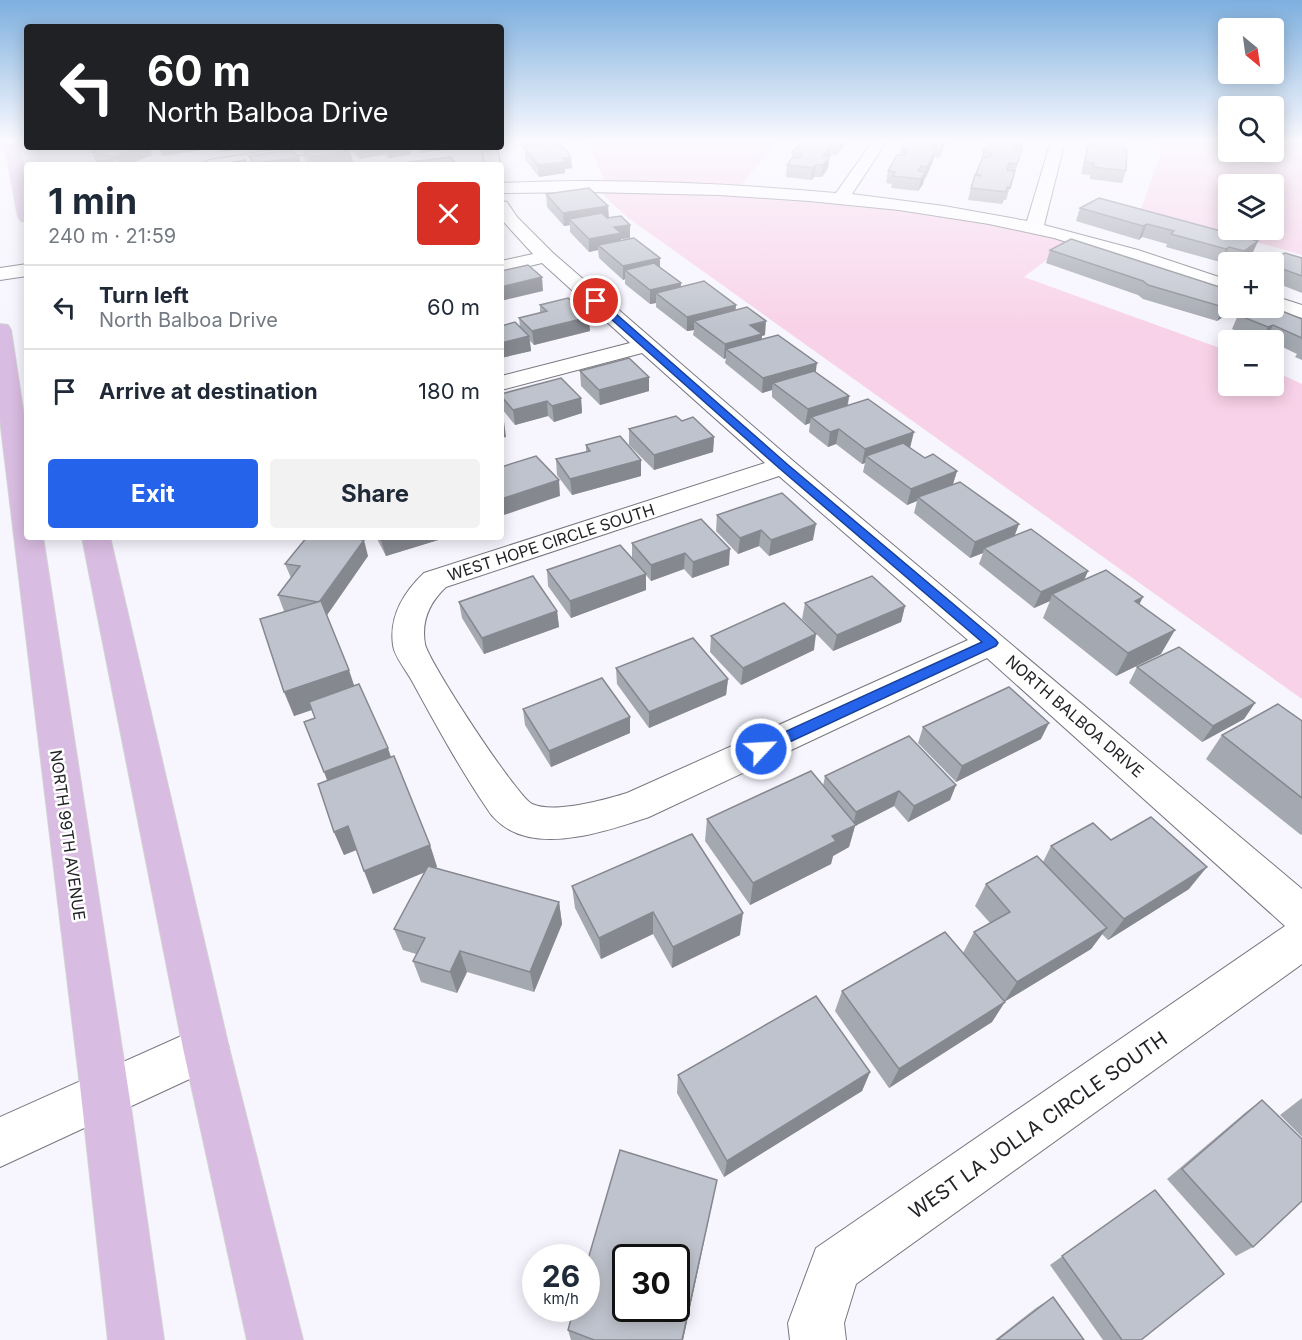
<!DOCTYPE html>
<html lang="en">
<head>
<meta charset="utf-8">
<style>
	body { margin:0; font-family:Inter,sans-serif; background:#f2f2f3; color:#1f2937; height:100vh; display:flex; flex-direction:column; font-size:22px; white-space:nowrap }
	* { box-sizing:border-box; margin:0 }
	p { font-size:20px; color:#747a83 }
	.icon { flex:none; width:33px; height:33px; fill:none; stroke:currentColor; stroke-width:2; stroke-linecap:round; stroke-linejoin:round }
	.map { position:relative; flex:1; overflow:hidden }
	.panel { position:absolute; left:24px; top:162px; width:480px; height:378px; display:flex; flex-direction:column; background:#fff; border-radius:6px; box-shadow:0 3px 15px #0003 }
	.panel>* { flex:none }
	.banner { position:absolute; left:24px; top:24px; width:480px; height:126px; border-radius:6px; box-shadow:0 3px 15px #0003; background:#202124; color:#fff; overflow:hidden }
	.needle { width:39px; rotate:151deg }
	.tools { position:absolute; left:1218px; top:18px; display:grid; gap:12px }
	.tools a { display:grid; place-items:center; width:66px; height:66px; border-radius:6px; background:#fff; box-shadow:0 3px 15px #0003; font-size:30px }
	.speed { position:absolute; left:522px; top:1244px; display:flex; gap:12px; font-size:30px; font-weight:700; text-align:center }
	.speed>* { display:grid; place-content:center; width:78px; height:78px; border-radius:50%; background:#fff; box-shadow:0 3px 15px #0003; line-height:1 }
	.speed small { font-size:15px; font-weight:400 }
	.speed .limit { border:3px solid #111; border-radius:9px; background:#fff; color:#111 }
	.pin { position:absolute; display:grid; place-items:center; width:51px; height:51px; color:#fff; margin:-26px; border:3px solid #fff; border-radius:50%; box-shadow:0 2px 6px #0007 }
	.me { position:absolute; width:66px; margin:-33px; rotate:65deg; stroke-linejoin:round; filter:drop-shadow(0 0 4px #0008) }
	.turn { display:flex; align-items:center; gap:21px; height:126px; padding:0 24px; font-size:27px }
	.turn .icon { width:78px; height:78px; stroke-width:2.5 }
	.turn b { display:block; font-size:42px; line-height:51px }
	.round { display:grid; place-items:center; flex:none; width:63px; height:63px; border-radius:6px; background:#f2f2f3 }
	.summary { display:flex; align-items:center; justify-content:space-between; height:102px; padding:0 24px }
	h1 { font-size:36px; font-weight:700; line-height:45px }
	.cta { display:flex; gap:12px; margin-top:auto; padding:12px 24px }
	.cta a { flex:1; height:69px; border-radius:6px; background:#2563eb; color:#fff; font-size:24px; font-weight:700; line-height:69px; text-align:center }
	.cta a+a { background:#f2f2f3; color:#1f2937 }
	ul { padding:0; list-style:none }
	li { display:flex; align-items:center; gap:18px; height:84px; padding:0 24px; border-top:2px solid #e0e1e3 }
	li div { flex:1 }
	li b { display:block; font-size:22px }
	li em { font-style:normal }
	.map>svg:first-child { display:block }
</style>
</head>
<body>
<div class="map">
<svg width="1302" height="1340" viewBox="0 0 1302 1340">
	<rect width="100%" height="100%" fill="#f7f5fe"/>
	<g fill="#f8d2e8" fill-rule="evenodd">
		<path d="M587 141H777L737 190 842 197 1075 238 1024 277 1228 351V386H1274V371L1302 384V699L627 217 595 187H607Z"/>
		<path d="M1155 141H1228V152H1274V141H1302V255L1141 209 1160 156ZM1228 184H1274V230H1228Z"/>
	</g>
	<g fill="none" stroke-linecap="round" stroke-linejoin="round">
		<defs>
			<g id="minor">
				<path d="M873 141H887L852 194 944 206 1027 221 1051 141H1065L1044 225 1138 250 1228 280V292L1054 238 989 224 899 210 809 201 719 195 587 192 501 193V183C612 178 725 183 836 193Z"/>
				<path d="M294 147H330L323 151 238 165H201L209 160Z"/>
				<path d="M483 147H497L500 165H484Z"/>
				<path d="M501 201 507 202 517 217 553 253 792 460 1302 889V964L856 1284 844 1323 846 1340H790L788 1323 816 1248 1285 926 987 658 649 817C610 830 547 852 508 829 501 825 492 817 488 810 460 769 436 725 412 681 406 670 394 656 393 645 389 616 404 592 424 573L765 463 642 353 501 390V376L630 343 542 263 501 273V261L533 254 501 219ZM779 476 968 640 627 793C604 800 554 814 532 804 517 797 428 661 425 644 421 621 429 603 446 587Z"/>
				<path d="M27 264V276L0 280V268Z"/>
				<path d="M1274 296 1302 305V318L1270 308H1274Z"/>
				<path d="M206 1025 222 1032 229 1048 222 1064 0 1167V1117Z"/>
			</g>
			<g id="major">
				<path d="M4 141H18L27 179V222L21 221 18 217Z"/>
				<path d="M0 324 8 325 11 330 27 436V537H43L129 1094 164 1340H108L81 1094 0 419Z"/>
				<path d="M82 537H110L229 1048 303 1340H247L183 1048Z"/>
			</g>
		</defs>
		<use href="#minor" stroke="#78767f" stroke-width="2"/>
		<use href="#major" stroke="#d3d3d4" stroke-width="2"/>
		<use href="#minor" fill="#fff" fill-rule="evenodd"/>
		<use href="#major" fill="#d9bce1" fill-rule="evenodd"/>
	</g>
	<g fill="#a4a8b0">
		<path d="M520 141H562L563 146 556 147 572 168 565 169V173L539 177 525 159V152Z"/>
		<path d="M803 141H847L837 155H830L829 156 828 168 822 177H814L811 180 786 177 787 165 792 159V153Z"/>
		<path d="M906 141H947L939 158 934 157 933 161 925 179H924L923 184 918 191 891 188 892 184 886 183 888 171 900 155 901 149Z"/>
		<path d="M982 141H1025L1006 200H1004L1002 204 968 200 971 188 980 164 984 148H987L989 144 981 143Z"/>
		<path d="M1088 141H1124L1126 171 1122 183 1090 179V175L1081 174Z"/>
		<path d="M107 147H149L152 155 126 165H90L96 163 92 152Z"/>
		<path d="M352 147H410L411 154 389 158 385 154 360 159 353 152Z"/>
		<path d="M302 148 353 162 335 165H310L305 160Z"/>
		<path d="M249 156 299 158 301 165H252Z"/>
		<path d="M546 194 609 218 630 238 621 239V240L660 258V267L681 283V287L736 310 765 335 762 336V339L815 372 849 396 848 405 925 458 957 471 953 484 1015 536 1088 571 1084 580 1139 604 1161 654 1116 676 1043 618 1050 601 1034 608 979 564 983 553 970 558 914 513 917 501 907 505 863 472 865 463 862 464 836 444 828 447 809 432 810 423 805 425 772 397V390L762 393 725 363 726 358 724 359 693 335 694 330 687 331 656 307V303L650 304 625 284V279L623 280 599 258 598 250 589 252 570 232V225L564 226 547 207Z"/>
		<path d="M1080 208 1258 241 1252 254 1241 262H1232L1223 260 1220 262 1166 247 1167 244 1142 237 1139 240 1076 221Z"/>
		<path d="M1050 250 1225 292 1228 308H1234L1232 311 1217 321 1143 299 1138 295 1046 263Z"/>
		<path d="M1302 258V293L1274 282V262H1266L1267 260Z"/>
		<path d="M540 305 590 331 534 345 530 341 531 351 501 358V326L520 327 519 318 540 313Z"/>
		<path d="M1275 313 1302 319V360L1295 357 1297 354 1274 343V340H1258L1232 329 1238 315Z"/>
		<path d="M580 371 649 377V391L600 405 581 386Z"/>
		<path d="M501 394 581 398 582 413 554 422 548 416 515 425 502 409Z"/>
		<path d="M682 421 714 437 713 452 654 470 629 445V429Z"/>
		<path d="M586 445 641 476 572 495 557 475 556 459 586 452Z"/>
		<path d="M717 515 813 540 769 556 759 546 738 554 716 531Z"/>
		<path d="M701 519 729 565 692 578 684 569 651 581 646 575V590L571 618 548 586 547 570 632 558V543Z"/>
		<path d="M376 537H448L386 556Z"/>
		<path d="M368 556 327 615 354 686 391 757 430 845 437 867 435 868 559 902 562 924 534 992 467 972 457 993 421 982 413 961 416 954 403 950 394 929 425 872 373 894 357 850 344 855 334 832 327 780 315 718 312 710 294 716 286 611H284L278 595 291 578 285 564Z"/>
		<path d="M459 602 557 611 559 627 484 654 462 618Z"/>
		<path d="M805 603 905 606 901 622 833 651 802 619Z"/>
		<path d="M711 636 814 650 741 685 710 652Z"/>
		<path d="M1137 667 1255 703 1244 719 1202 742 1129 683Z"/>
		<path d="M616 668 728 679 726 695 649 728 617 684Z"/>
		<path d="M523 709 630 717V733L551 767 525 725Z"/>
		<path d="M1302 721V834L1301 835 1206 759 1222 735Z"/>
		<path d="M923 727 1041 739 956 782 918 743Z"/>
		<path d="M825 776 956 785 950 800 908 822 894 806 855 826 849 847 833 856 831 864 750 905 705 841 707 819 823 786Z"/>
		<path d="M1111 840 1189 889 1108 940 1102 934 1091 949 1004 1002 992 1022 889 1088 835 1011 842 991 963 953 974 932 990 923 975 906 986 884 1043 862 1051 846Z"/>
		<path d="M572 886 740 935 672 968 653 934 601 959 575 908Z"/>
		<path d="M870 1072 862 1091 724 1177 677 1093 678 1075Z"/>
		<path d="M1302 1098V1137L1280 1115Z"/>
		<path d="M1262 1100 1253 1247 1236 1256 1167 1179 1246 1112Z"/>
		<path d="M1155 1190 1141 1340H1103L1050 1265Z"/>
		<path d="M714 1195 683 1340H571L568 1330Z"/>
		<path d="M1053 1297 1084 1340H995L1036 1308Z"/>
	</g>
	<g fill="#868890">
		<path d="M552 141H562L563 146 526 150V145Z"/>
		<path d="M841 141H847L837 155 839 143Z"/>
		<path d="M944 141H947L939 158 941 146Z"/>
		<path d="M832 143 830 155 825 163 830 156 828 168 822 177 823 156Z"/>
		<path d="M139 147H149L152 155 126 165H115L112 157Z"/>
		<path d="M159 147H208V149L162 156Z"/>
		<path d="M221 147H254L223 152Z"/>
		<path d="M358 147H384L385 154 360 159Z"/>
		<path d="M387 147H410L411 154 389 158Z"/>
		<path d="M419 147H462V148L420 153Z"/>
		<path d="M936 149 933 161 925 179 927 167Z"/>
		<path d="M350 150 353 162 335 165H312L310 157Z"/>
		<path d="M571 157 572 168 565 169V173L539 177 538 165 562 158Z"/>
		<path d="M299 158 301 165H255L254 163Z"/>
		<path d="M816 165 814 177 811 180 813 168Z"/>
		<path d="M926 172 923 184 918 191 921 179Z"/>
		<path d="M608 206 609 218 569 219 570 225 564 226 563 213Z"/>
		<path d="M1147 224 1142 237 1139 240 1143 226Z"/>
		<path d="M630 225V238L621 239V246L598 245V250L589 252V239L614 227Z"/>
		<path d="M1258 241 1252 254 1241 262H1239L1244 251Z"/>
		<path d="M1229 247 1223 260 1220 262 1226 249Z"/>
		<path d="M660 258V272L625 270V279L623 280V266Z"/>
		<path d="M542 277 543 291 501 301V287Z"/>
		<path d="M681 283 680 297 656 293V303L650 304V290Z"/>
		<path d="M1228 304V308H1234L1232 311 1217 321 1223 307Z"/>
		<path d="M736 305 735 319 694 321V330L687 331V317Z"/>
		<path d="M589 317 590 331 534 345 532 331Z"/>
		<path d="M766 321 765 335 762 336 761 348 726 349V358L724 359 725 344 750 325Z"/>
		<path d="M1273 325 1266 340H1261L1268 327Z"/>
		<path d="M529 336 531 351 501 358V343Z"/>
		<path d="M817 363 815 377 773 383 772 390 762 393 763 378Z"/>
		<path d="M649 377V391L600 405 599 390Z"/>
		<path d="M849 396 846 412 811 417 810 423 805 425 808 409Z"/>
		<path d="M581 398 582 413 554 422 552 406Z"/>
		<path d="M547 401 548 416 515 425 513 410Z"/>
		<path d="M504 421 506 437 501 438V422Z"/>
		<path d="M839 429 836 444 828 447 830 432Z"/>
		<path d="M914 432 910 448 866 456 865 463 862 464 865 449Z"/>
		<path d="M714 437 713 452 654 470V455Z"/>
		<path d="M641 460V476L572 495 570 479Z"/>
		<path d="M957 471 952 487 918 497 917 501 907 505 911 489Z"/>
		<path d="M559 480 560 496 501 516V499Z"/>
		<path d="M816 524 813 540 769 556 771 540Z"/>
		<path d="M1019 524 1013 540 984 548 983 553 970 558 975 542Z"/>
		<path d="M761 530 759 546 738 554 740 538Z"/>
		<path d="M391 537H448L386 556 381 540Z"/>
		<path d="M364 540 368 556 325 618 320 602Z"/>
		<path d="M730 549 729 565 692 578 693 562Z"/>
		<path d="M685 553 684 569 651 581V565Z"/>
		<path d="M1088 571 1081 587 1052 594 1050 601 1034 608 1041 592Z"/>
		<path d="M646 574V590L571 618 570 601Z"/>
		<path d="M1143 597 1131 621 1135 601Z"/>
		<path d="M905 606 901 622 833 651 837 635Z"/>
		<path d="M557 611 559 627 484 654 482 638Z"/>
		<path d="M1175 630 1161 654 1116 676 1128 653Z"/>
		<path d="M816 634 814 650 741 685 743 668Z"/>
		<path d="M349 670 357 694 294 716 284 692Z"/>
		<path d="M728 679 726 695 649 728V712Z"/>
		<path d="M1255 703 1244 719 1202 742 1213 726Z"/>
		<path d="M630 717V733L551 767 549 751Z"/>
		<path d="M1049 723 1041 739 956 782 962 766Z"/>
		<path d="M388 748 393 763 330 788 324 772Z"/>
		<path d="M956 785 950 800 908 822 914 806Z"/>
		<path d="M899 791 894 806 855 826 849 847 833 856 831 864 750 905 753 883 832 836 853 826 856 812Z"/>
		<path d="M348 826 358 849 344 855 334 832Z"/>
		<path d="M430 845 437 867 373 894 364 871Z"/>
		<path d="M1207 867 1189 889 1108 940 1124 919Z"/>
		<path d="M559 902 562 924 534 992 530 972Z"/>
		<path d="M653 912V934L601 959 599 938Z"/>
		<path d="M743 913 740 935 672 968 673 947Z"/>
		<path d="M1107 928 1091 949 1004 1002 1017 982Z"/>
		<path d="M460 951 467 972 457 993 450 972Z"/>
		<path d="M1005 1002 992 1022 889 1088 899 1069Z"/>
		<path d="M870 1072 862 1091 724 1177 727 1161Z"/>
		<path d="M717 1180 683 1340H682Z"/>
	</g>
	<g fill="#bfc3cd" stroke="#868890" stroke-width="1.5" fill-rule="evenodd">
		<path d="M524 141H554L555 142 526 145Z"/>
		<path d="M803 141H841L839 143H832L823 156H830L823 165H816L813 168 787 165 793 157 799 158 802 154 792 153Z"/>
		<path d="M906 141H944L941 146 932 145 930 149H936L927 167 921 166 918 171 926 172 921 179 893 176 895 172 888 171 897 155H904L908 150 901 149Z"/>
		<path d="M990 141H1024L1023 143 1016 142 1014 149 1022 150 1017 164 1009 163 1007 170 1015 171 1010 188 1007 187 1006 192 971 188 975 175 982 176 976 174 983 157H989L992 153 983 152 984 148H987Z"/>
		<path d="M1089 141H1127L1123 148 1127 149 1126 171 1094 167V163L1085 162 1088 146H1096L1097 141Z"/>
		<path d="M554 144 558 149 564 148 571 157 562 158 565 162 538 165 524 147Z"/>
		<path d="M107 147H139L112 157 92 152Z"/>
		<path d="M308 147H347L350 150 310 157 302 148Z"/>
		<path d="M292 150 299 158 254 163 249 156Z"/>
		<path d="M451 157 456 165H404L403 163Z"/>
		<path d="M118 159 121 165H90L89 164Z"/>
		<path d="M245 160 248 165H216Z"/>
		<path d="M589 188 608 206 563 213 546 194Z"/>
		<path d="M1099 198 1258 241 1244 251 1229 247 1226 249 1171 234 1174 231 1147 224 1143 226 1080 208Z"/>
		<path d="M602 213 607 218 621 216 630 225 614 227 621 233 589 239 569 219Z"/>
		<path d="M634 238 660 258 623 266 598 245Z"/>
		<path d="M1071 239 1226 289 1223 292 1228 294V304L1223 307 1148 285 1143 281 1050 250Z"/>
		<path d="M1285 253 1302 258V276L1277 267 1281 265 1267 260Z"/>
		<path d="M654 263 681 283 650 290 625 270Z"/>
		<path d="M528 265 542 277 501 287V271Z"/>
		<path d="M704 281 736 305 687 317 656 293Z"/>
		<path d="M568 298 589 317 532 331 519 318 547 311 540 305Z"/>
		<path d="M747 307 766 321 750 325 762 334 725 344 694 321Z"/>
		<path d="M1256 308H1261L1275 313 1282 311 1302 319V338L1273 325 1268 327 1238 315Z"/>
		<path d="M515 322 529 336 501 343V326Z"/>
		<path d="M778 335 817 363 763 378 726 349Z"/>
		<path d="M629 358 649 377 599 390 580 371Z"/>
		<path d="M814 371 849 396 808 409 773 383Z"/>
		<path d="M561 378 581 398 552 406 547 401 513 410 501 396V394Z"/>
		<path d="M868 399 914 432 865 449 839 429 830 432 811 417Z"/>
		<path d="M676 416 682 421 693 417 714 437 654 455 629 429Z"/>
		<path d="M620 436 641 460 570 479 556 459 590 451 586 445Z"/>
		<path d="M903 443 925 458 933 454 957 471 911 489 866 456Z"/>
		<path d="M536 456 559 480 501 499V467Z"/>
		<path d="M960 482 1019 524 975 542 918 497Z"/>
		<path d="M782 493 816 524 771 540 761 530 740 538 717 515Z"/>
		<path d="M701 519 730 549 693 562 685 553 651 565 632 543Z"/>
		<path d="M1031 529 1088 571 1041 592 984 548Z"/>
		<path d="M307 537H342L364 540 320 601 318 602 278 595 300 566 285 564Z"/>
		<path d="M380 537H391L381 540Z"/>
		<path d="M620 545 646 574 570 601 547 570Z"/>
		<path d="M1106 570 1143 597 1135 601 1175 630 1128 653 1052 594Z"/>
		<path d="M533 576 557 611 482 638 459 602Z"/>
		<path d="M872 576 905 606 837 635 805 603Z"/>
		<path d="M321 601 349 670 284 692 260 619Z"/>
		<path d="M784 603 816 634 743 668 711 636Z"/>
		<path d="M693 638 728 679 649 712 616 668Z"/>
		<path d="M1179 647 1255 703 1213 726 1137 667Z"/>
		<path d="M602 678 630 717 549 751 523 709Z"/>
		<path d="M359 684 388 748 324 772 304 722 315 718 309 702Z"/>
		<path d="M1009 687 1049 723 962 766 923 727Z"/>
		<path d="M1278 704 1302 721V798L1222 735Z"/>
		<path d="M909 736 956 785 914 806 899 791 856 812 825 776Z"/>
		<path d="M394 756 430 845 364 871 348 826 334 832 318 784Z"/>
		<path d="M811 771 856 825 832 836 836 841 753 883 707 819Z"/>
		<path d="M1151 817 1207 867 1124 919 1051 846 1093 823 1111 840Z"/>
		<path d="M692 834 743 913 673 947 653 912 599 938 572 886Z"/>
		<path d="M1037 856 1107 928 1017 982 974 932 1010 912 986 884Z"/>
		<path d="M428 866 559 902 530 972 460 951 450 972 413 961 425 938 394 929Z"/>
		<path d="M945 932 1005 1002 899 1069 842 991Z"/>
		<path d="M816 996 870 1072 727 1161 678 1075Z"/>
		<path d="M1262 1100 1302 1139V1201L1253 1247 1182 1169Z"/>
		<path d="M620 1150 717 1180 682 1340H594L568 1330 574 1308H586V1266ZM626 1257H676V1308H626Z"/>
		<path d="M1155 1190 1224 1274 1141 1340H1122L1062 1256Z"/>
		<path d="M1053 1297 1084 1340H997Z"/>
	</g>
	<linearGradient id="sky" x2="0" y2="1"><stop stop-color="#7dafde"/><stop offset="0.43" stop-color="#fbfaff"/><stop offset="1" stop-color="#fbfaff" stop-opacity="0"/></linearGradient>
	<rect width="1302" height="328" fill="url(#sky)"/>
	<path fill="#2563eb" stroke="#184099" stroke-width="1.5" d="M593 299H599L787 464 996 640 998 643 996 646 766 753H756L754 749 756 745 982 642 779 468 593 303Z"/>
	<g text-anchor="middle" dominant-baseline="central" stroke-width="5" stroke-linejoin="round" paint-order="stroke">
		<g font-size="16" fill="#232226" stroke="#fff">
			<text transform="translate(551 542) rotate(-18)">WEST HOPE CIRCLE SOUTH</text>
			<text transform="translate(1075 716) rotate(41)">NORTH BALBOA DRIVE</text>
			<text transform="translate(68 835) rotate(82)">NORTH 99TH AVENUE</text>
		</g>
		<g font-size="20" fill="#232226" stroke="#fff">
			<text transform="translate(1038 1125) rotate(-35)">WEST LA JOLLA CIRCLE SOUTH</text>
		</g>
	</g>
</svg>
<div class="tools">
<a><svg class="needle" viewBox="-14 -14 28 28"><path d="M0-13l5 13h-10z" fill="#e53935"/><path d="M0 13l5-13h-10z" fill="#747a83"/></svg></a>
<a><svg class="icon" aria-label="search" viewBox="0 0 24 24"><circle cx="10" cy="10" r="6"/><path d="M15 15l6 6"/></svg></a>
<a><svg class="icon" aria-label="layers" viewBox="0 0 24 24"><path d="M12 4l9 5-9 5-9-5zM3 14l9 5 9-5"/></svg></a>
<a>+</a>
<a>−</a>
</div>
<div class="speed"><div>26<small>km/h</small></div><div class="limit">30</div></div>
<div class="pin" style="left:596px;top:301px;background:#d93025"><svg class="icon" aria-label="arrive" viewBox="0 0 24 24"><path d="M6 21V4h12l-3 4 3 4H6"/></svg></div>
<svg class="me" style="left:761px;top:749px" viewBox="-20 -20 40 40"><circle r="17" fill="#2563eb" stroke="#fff" stroke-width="3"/><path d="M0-11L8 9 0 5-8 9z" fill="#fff"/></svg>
<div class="banner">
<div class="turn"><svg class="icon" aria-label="left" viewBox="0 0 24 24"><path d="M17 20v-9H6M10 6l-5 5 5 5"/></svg><div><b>60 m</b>North Balboa Drive</div></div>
</div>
<section class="panel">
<div class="summary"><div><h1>1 min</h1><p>240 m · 21:59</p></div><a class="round" style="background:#d93025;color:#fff"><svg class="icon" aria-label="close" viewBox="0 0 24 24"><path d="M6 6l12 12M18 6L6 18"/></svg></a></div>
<ul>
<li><svg class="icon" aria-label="left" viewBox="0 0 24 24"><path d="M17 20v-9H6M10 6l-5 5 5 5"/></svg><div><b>Turn left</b><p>North Balboa Drive</p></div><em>60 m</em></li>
<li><svg class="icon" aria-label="arrive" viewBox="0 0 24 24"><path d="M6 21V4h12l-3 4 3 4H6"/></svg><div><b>Arrive at destination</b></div><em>180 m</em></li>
</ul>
<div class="cta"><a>Exit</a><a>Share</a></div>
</section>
</div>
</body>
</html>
